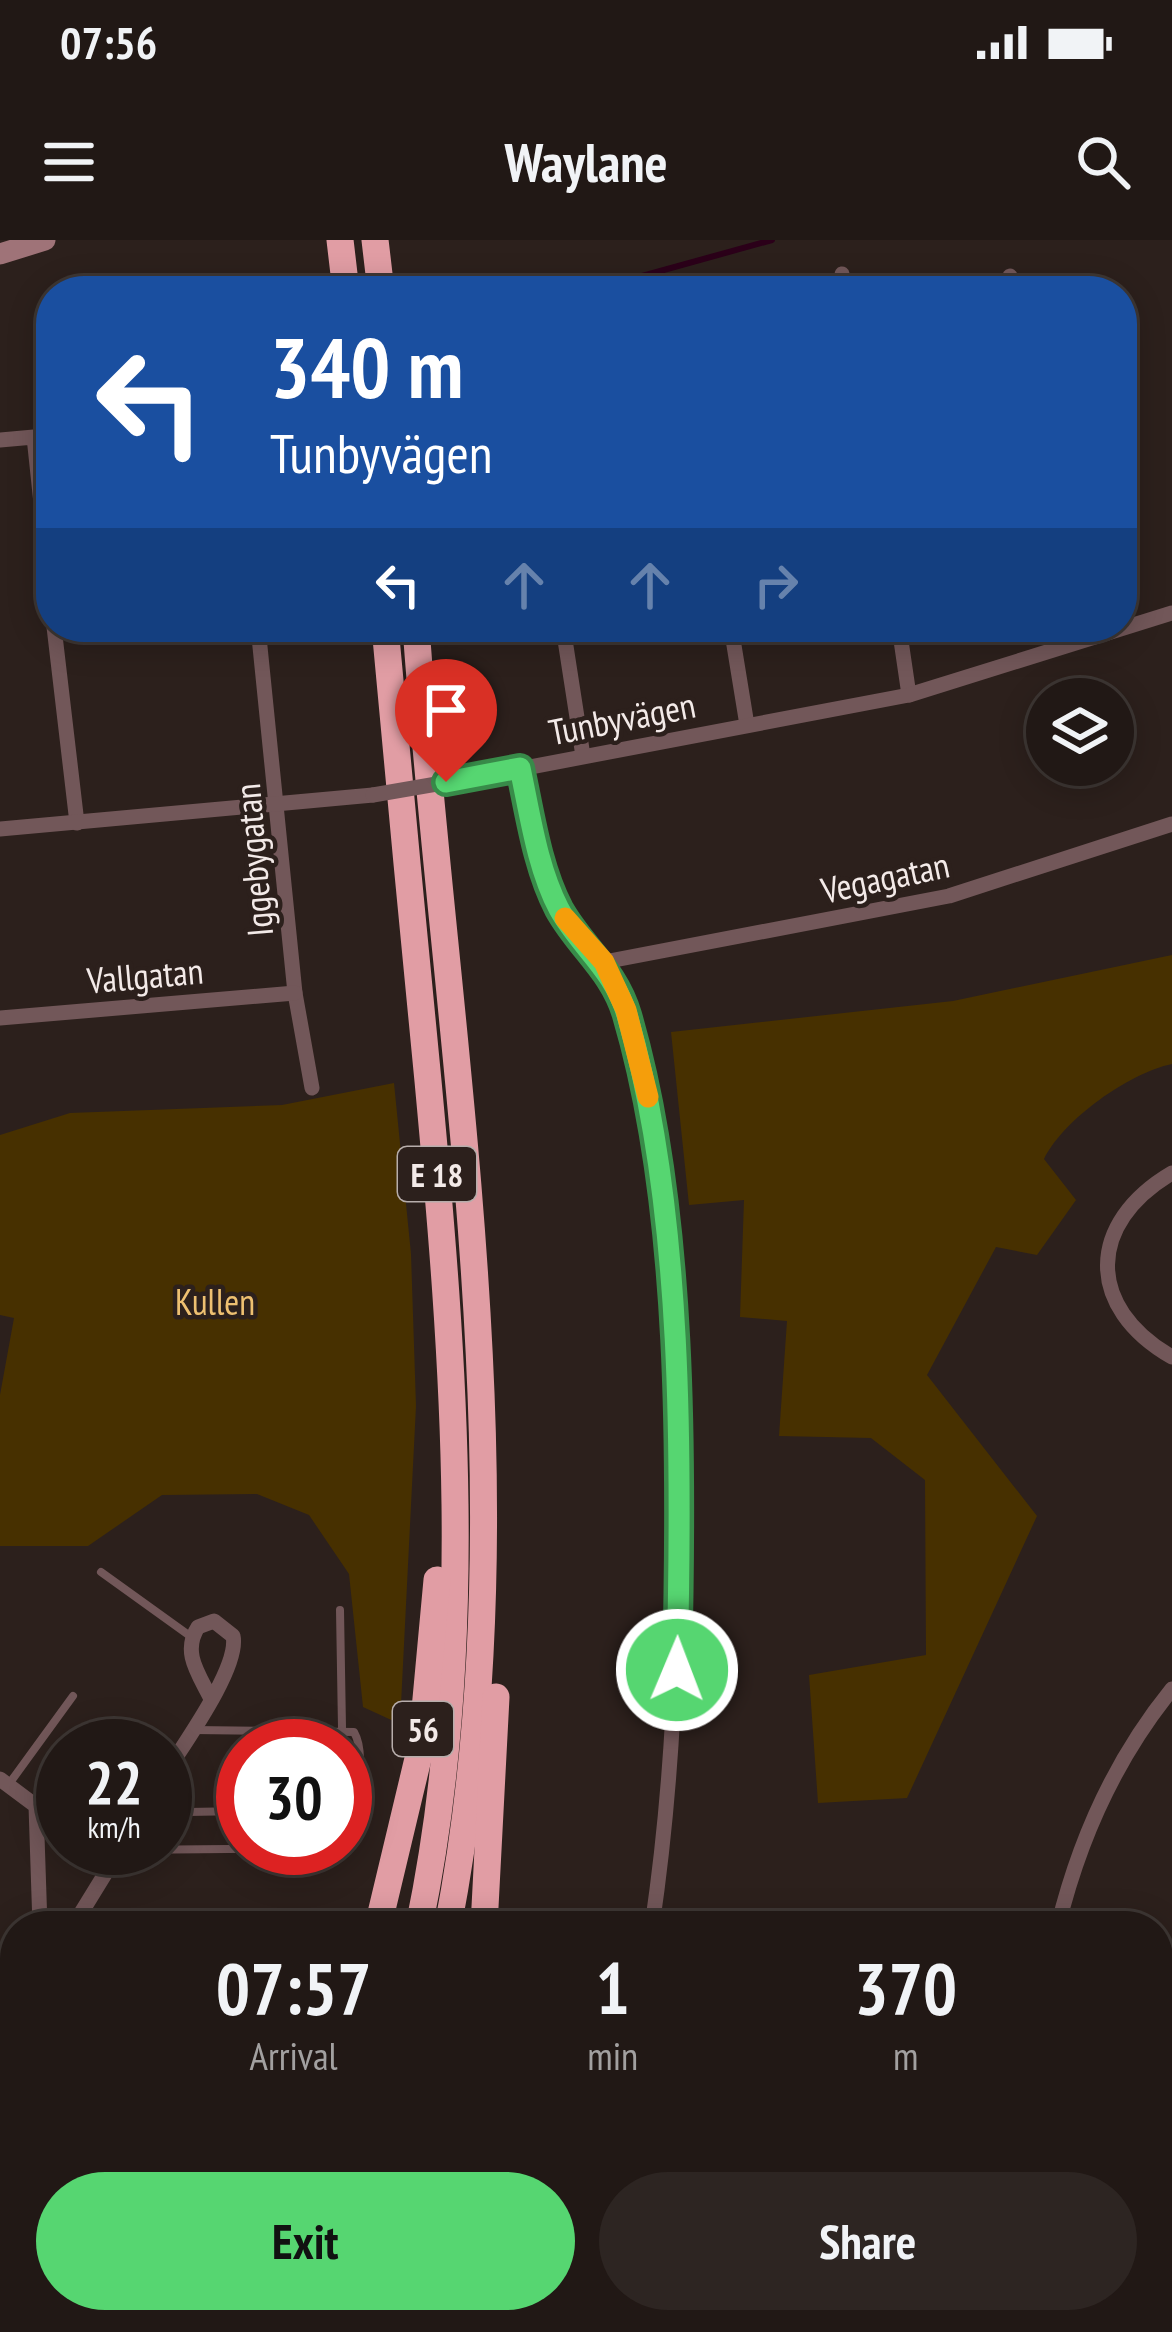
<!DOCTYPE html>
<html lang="en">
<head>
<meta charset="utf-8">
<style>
	body { margin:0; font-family:"PT Sans Narrow",sans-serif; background:#2d2522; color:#f1f3f6; height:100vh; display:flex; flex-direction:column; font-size:45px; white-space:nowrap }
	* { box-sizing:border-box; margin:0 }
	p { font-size:39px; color:#a2a0a0 }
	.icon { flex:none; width:66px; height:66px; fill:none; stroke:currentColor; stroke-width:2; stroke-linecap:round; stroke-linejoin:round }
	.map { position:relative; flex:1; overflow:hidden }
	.side { position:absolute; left:0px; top:1671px; width:1173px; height:423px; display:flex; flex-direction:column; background:#211815; border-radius:48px 48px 0 0; box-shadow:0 6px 30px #0003,0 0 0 3px #3e3734 }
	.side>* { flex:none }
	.hud { position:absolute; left:36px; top:36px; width:1101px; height:366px; border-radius:48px; box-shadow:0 6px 30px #0003,0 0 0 3px #3e3734; background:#1a4fa0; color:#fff; overflow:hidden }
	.fabs { position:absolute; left:1026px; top:438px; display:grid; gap:24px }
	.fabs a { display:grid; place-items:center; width:108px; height:108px; border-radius:50%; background:#211815; box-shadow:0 6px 30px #0003,0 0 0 3px #3e3734; font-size:60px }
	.speed { position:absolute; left:36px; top:1479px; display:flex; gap:24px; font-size:60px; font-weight:700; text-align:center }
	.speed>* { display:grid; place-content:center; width:156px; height:156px; border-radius:50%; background:#211815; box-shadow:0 6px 30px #0003,0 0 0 3px #3e3734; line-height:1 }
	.speed small { font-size:30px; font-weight:400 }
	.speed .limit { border:18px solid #d22; background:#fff; color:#111 }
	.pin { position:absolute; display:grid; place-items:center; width:102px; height:102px; color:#fff; margin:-123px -51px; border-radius:50% 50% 50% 0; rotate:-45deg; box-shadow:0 0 12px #0007 }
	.pin .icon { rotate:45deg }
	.me { position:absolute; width:132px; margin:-66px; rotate:1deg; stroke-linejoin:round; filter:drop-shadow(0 0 9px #0008) }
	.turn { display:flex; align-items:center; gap:42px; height:252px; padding:0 36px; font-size:54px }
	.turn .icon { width:156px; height:156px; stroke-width:2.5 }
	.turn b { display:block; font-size:84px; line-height:102px }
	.lanes { display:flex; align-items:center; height:114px; padding:0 36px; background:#0003; justify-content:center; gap:60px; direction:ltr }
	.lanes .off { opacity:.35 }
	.eta { display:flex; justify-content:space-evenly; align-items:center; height:204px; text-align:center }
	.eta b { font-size:72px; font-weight:800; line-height:84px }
	.cta { display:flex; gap:24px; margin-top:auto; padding:24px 36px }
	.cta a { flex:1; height:138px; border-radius:72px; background:#56d671; color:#111; font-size:48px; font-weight:800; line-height:138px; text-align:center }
	.cta a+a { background:#2d2522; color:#f1f3f6 }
	.status { display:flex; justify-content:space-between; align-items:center; height:84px; padding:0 60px; background:#211815; direction:ltr }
	.status svg { height:33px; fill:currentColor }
	header { display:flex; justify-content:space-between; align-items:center; height:156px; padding:0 36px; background:#211815; font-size:54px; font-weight:800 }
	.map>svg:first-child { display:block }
</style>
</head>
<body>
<div class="status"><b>07:56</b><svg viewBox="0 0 49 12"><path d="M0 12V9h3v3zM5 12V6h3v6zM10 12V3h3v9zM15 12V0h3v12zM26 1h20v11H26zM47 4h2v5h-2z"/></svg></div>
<header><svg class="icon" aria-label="menu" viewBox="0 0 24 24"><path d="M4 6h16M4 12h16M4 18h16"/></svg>Waylane<svg class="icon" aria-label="search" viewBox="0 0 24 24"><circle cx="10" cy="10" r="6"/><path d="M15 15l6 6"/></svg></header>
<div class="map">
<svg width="1172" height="2092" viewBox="0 0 1172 2092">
	<rect width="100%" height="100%" fill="#2c201c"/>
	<g fill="#473000">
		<path d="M1172 715V824C1129 833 1064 879 1044 919L1076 960 1037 1015 996 1007 927 1135 1037 1276 907 1558 818 1563 809 1435 926 1415 925 1240 871 1198 779 1196 787 1081 740 1077 744 960 689 965 671 792 953 761Z"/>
		<path d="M394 843 411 1014 416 1166 400 1484 363 1467 349 1334 309 1275 257 1254 162 1255 88 1306H0V1155L14 1078 0 1075V895L70 873 282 865Z"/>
		<path d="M1172 1835 1171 2092H969L975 2079H1158V1844Z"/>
	</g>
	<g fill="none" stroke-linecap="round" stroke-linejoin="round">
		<path stroke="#2b0019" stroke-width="6" d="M547 36 606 46 772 0"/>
		<g stroke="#725759" stroke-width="8">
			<path d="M101 1332 190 1396"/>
			<path d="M340 1370 342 1488"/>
			<path d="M193 1490 354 1492C367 1515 356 1560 345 1584"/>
			<path d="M9 1544 73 1456"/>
			<path d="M165 1561 188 1572 243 1571"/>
			<path d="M119 1610 320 1608"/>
			<path d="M82 1674 102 1682 289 1680"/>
			<path d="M0 1875H15"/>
			<path d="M0 1994H3"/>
			<path d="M69 2079 71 2092"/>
		</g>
		<g stroke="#725759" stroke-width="15">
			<path d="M842 34 845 51"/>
			<path d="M1010 36 1013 51"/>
			<path d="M0 200 34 197 51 358"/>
			<path d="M54 387 77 583"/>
			<path d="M258 387 295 753 312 848"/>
			<path d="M563 387 583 516"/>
			<path d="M731 387 747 485"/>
			<path d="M899 387 909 455"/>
			<path d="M520 528C530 573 537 626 559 668 580 707 612 727 627 773 662 883 666 1000 672 1115 681 1307 680 1495 652 1686"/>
			<path d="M483 536 909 455 1172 373"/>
			<path d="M0 589 373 555"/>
			<path d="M604 722 949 656 1172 584"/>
			<path d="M0 778 295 753"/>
			<path d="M1172 933C1087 983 1085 1067 1172 1117"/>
			<path d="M165 1534C183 1505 240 1427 233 1396L214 1381 198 1387C182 1412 198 1433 210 1457"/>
			<path d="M0 1539 36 1566 40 1686"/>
			<path d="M73 1686 121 1608"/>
			<path d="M1058 1686C1079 1600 1116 1518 1172 1449"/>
			<path d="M0 1808 15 1783"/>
			<path d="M1158 1814 1172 1807"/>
			<path d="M544 2092 551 2079"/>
		</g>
		<g stroke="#9f7378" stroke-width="21">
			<path d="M0 14 45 0"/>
			<path d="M0 1915 15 1923"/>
		</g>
		<g stroke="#e19da4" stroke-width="27">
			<path d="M340 0 346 51"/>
			<path d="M375 0 381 51"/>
			<path d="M385 387C399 538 413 690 428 841 454 1120 477 1409 419 1686"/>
			<path d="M416 387C447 818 531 1255 448 1686"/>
			<path d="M378 1686 422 1502 437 1340"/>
			<path d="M484 1686 496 1457"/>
			<path d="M169 2079 174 2092"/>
			<path d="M383 2079 389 2092"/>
			<path d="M257 2092 265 2079"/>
			<path d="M292 2092 299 2079"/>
		</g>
		<path stroke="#725759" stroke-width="15" d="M373 555 483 536"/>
	</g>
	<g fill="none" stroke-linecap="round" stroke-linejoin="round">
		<defs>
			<path id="route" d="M446 542 520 528C530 574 537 627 559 669 580 707 614 730 627 775 684 969 682 1228 677 1430"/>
		</defs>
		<use href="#route" stroke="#388b49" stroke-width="30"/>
		<use href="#route" stroke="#56d671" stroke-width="21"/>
		<path stroke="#f59e0b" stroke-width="21" d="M565 678 604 722 626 770 648 857"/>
	</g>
	<g text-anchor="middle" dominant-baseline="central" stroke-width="9" stroke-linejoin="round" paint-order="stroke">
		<g fill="#2c201c" stroke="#b7adab" stroke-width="3">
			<rect x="398" y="907" width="78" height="54" rx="9"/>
			<rect x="393" y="1462" width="60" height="54" rx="9"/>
		</g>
		<g font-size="33" font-weight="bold" fill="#f3eae8">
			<text x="437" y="934">E 18</text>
			<text x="423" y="1489">56</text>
		</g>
		<g font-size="36" fill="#f3eae8" stroke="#2c201c">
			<text transform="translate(622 478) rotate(-11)">Tunbyvägen</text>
			<text transform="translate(253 620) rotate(-95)">Iggebygatan</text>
			<text transform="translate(885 637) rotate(-12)">Vegagatan</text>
			<text transform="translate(145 735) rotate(-5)">Vallgatan</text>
		</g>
		<g font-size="36" fill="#eec071" stroke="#2c201c">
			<text x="215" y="1061">Kullen</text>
		</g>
	</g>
</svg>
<div class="fabs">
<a><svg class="icon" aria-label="layers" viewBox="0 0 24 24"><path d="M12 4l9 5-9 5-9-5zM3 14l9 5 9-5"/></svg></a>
</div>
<div class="speed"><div>22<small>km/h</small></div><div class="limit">30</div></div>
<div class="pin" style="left:446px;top:542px;background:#d93025"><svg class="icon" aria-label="arrive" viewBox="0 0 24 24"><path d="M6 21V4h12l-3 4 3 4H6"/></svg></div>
<svg class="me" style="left:677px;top:1430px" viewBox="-20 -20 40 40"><circle r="17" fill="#56d671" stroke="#fff" stroke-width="3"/><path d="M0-11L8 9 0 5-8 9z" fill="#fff"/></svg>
<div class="hud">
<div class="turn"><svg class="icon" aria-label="left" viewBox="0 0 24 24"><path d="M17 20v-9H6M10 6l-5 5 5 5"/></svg><div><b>340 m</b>Tunbyvägen</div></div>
<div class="lanes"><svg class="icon" aria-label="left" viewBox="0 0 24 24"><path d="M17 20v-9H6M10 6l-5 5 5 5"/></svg><svg class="icon off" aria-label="ahead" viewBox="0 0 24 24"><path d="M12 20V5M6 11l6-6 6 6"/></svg><svg class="icon off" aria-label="ahead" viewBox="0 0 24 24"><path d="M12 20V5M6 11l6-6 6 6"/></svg><svg class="icon off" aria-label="right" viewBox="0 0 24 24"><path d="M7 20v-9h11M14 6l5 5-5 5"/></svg></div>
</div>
<section class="side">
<div class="eta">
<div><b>07:57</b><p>Arrival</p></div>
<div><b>1</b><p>min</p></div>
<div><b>370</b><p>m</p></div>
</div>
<div class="cta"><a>Exit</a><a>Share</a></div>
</section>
</div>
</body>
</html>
